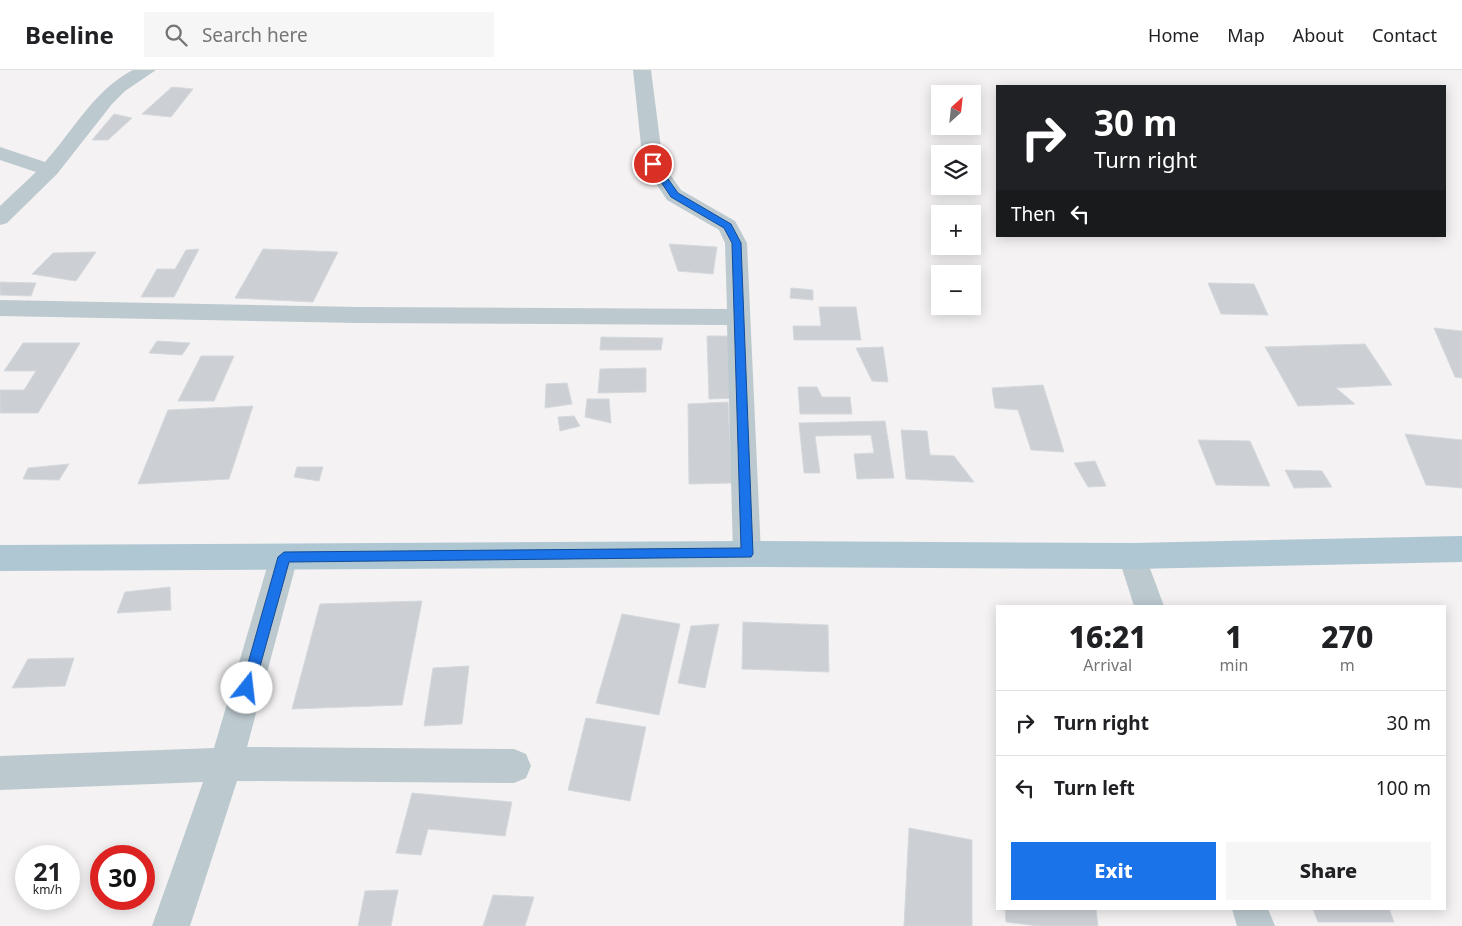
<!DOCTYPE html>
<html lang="en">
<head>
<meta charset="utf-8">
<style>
	body { margin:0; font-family:"Noto Sans",sans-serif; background:#f6f6f6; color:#202124; height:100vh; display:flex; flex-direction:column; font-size:19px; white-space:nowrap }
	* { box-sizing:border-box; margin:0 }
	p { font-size:16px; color:#757577 }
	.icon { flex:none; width:28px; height:28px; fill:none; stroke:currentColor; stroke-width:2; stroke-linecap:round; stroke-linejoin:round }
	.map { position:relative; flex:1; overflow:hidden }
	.side { position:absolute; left:996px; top:535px; width:450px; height:305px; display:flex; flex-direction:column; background:#fff; border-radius:0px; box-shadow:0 2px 12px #0003 }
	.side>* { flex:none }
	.top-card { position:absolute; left:996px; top:15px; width:450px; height:152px; border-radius:0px; box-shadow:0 2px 12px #0003; background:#202124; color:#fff; overflow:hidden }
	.needle { width:32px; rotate:27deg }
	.fabs { position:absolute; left:931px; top:15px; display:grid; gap:10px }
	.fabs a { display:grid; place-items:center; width:50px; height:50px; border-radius:0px; background:#fff; box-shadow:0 2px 12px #0003; font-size:25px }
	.speed { position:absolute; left:15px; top:775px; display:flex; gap:10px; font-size:25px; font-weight:700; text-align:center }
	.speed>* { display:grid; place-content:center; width:65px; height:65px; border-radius:50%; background:#fff; box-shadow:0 2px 12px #0003; line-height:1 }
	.speed small { font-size:12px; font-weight:400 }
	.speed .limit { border:8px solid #d22; background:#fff; color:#111 }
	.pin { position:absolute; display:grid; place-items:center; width:42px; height:42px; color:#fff; margin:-21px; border:2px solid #fff; border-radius:50%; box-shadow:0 1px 5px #0007 }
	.me { position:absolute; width:55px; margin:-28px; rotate:16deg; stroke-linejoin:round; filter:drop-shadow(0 0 4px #0008) }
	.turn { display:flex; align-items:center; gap:18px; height:105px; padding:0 15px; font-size:22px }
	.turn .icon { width:65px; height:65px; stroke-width:2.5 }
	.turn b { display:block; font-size:35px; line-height:42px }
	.then { display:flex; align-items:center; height:48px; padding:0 15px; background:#0003; gap:10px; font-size:19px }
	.eta { display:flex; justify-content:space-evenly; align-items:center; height:85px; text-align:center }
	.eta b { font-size:30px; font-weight:800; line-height:35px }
	.primary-button { display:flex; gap:10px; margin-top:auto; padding:10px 15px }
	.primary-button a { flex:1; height:58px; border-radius:0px; background:#1a73e8; color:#fff; font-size:20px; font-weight:800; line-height:58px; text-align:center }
	.primary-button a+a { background:#f6f6f6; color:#202124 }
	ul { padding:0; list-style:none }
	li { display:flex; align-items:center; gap:15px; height:65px; padding:0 15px; border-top:1px solid #e0e0e0 }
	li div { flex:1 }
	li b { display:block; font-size:19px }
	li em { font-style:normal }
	header { display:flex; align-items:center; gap:30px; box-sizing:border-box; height:70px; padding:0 25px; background:#fff; border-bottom:1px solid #e0e0e0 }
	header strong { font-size:24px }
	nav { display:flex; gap:28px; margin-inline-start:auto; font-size:18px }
	.search { width:350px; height:45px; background:#f6f6f6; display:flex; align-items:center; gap:12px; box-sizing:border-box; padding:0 18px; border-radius:0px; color:#757577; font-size:19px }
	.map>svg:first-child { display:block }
</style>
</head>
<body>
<header>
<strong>Beeline</strong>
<div class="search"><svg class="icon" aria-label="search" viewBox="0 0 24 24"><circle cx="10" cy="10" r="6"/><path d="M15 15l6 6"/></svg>Search here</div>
<nav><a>Home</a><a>Map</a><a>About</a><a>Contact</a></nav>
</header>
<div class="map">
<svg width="1462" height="856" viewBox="0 0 1462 856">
	<rect width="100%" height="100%" fill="#f4f2f2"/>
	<g fill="#ccd0d5" stroke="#d5d9de">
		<path d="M172 17 193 19 171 47 142 44Z"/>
		<path d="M114 44 132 48 108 70H92Z"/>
		<path d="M669 174 717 177 713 204 678 201Z"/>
		<path d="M199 179 174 227H141L157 199H175L186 180Z"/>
		<path d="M263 179 338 182 313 232 235 228Z"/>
		<path d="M96 182 76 211 32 204 53 183Z"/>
		<path d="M0 212 36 213 31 226 0 225Z"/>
		<path d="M1208 213 1254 214 1268 245 1221 244Z"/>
		<path d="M791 218 813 220V230L790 228Z"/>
		<path d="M819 237H856L861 270H794L793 256H821Z"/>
		<path d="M1434 258 1462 261V308L1455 307Z"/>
		<path d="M707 266H731L735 328 709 329Z"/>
		<path d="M601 267 663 268 661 280H600Z"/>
		<path d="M157 271 190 273 182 285 149 283Z"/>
		<path d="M23 273H80L38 343H0V320H24L36 301H4Z"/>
		<path d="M1365 274 1392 315 1336 318 1355 334 1298 336 1265 277Z"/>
		<path d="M883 277 888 312 872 311 856 278Z"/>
		<path d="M201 286H234L214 331H178Z"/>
		<path d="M646 298V322L598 323 600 299Z"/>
		<path d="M567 313 572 334 545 338 546 314Z"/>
		<path d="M1043 315 1064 382 1031 380 1018 340 995 338 992 318Z"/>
		<path d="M798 317H817L822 327H850L852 344H800Z"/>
		<path d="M587 329H609L611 353 585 347Z"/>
		<path d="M728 332 732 413 689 414 688 334Z"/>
		<path d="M253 336 229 409 138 414 168 340Z"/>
		<path d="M574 346 580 356 560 361 558 347Z"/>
		<path d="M885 351 894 408 857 409 854 384 874 383 871 365 815 366 820 403H804L799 353Z"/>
		<path d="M901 360 927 361 930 385 954 386 974 412 906 409Z"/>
		<path d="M1405 364 1462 370V418L1426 415Z"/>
		<path d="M1198 370 1250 371 1270 416 1216 415Z"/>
		<path d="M1095 391 1106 416 1088 417 1074 393Z"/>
		<path d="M69 394 59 410 23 409 28 398Z"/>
		<path d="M297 397H323L319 411 294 407Z"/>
		<path d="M1285 400 1322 401 1332 417 1294 418Z"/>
		<path d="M170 517 171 540 117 543 125 522Z"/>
		<path d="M422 531 402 635 292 639 320 534Z"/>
		<path d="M622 544 680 554 659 645 596 633Z"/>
		<path d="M743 552 828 555 829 602 742 599Z"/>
		<path d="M719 554 705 618 678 613 691 556Z"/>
		<path d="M74 588 65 616 12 618 28 589Z"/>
		<path d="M469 596 462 654 424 656 433 598Z"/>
		<path d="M586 648 646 657 630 731 568 720Z"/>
		<path d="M412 723 512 732 505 766 428 759 421 785 396 783Z"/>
		<path d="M909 758 972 770V856H904Z"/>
		<path d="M398 820 391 856H358L365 821Z"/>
		<path d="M493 825 534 827 525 856H483Z"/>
		<path d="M1005 839H1096L1098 856H1038L1006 852Z"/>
		<path d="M1313 839H1389L1394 852H1318Z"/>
	</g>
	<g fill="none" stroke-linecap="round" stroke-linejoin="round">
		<g fill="#bcc9cf" fill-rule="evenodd">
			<path d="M133 0H156L125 21 112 34 57 104 7 153 0 155V136L36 102 0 90V77L45 92C73 61 95 19 133 0Z"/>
			<path d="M633 0H651L663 94 681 120 735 151 747 173 761 484 757 493 747 497 737 493 733 484 727 255 358 253 0 246V230L358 237 727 239 725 173 719 160 667 130 643 94Z"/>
			<path d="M1132 473 1142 477 1164 536H1134L1118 486 1122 477Z"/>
			<path d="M284 474 294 478 298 487 247 677 514 679 526 684 531 696 526 708 514 713 237 711 190 856H152L203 712 0 720V686L214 678 270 487 274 478Z"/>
			<path d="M1232 839H1268L1275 856H1237Z"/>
		</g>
		<path fill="#afc7d3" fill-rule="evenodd" d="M1462 466V492L1132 499 747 497 0 501V475L747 471 1132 473Z"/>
	</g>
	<path fill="#1a73e8" stroke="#114b97" d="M653 91 656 92 678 123 731 154 741 173 753 484 751 487 289 492 254 618 252 623 247 625 243 623 241 618 278 487 284 482 741 478 732 173 724 158 671 127 649 94Z"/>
</svg>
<div class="fabs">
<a><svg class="needle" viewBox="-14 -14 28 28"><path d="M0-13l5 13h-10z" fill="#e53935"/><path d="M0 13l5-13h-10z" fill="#757577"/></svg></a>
<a><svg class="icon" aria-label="layers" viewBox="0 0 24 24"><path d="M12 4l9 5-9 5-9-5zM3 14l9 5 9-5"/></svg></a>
<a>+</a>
<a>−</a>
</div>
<div class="speed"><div>21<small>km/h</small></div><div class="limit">30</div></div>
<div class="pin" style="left:653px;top:94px;background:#d93025"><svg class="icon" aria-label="arrive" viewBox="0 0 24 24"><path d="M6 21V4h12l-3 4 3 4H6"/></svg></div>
<svg class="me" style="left:247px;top:618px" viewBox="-20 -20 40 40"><circle r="19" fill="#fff"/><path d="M0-13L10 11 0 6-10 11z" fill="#1a73e8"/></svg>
<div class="top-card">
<div class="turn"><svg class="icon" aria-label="right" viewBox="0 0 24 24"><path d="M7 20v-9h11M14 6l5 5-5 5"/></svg><div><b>30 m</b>Turn right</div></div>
<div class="then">Then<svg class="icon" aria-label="left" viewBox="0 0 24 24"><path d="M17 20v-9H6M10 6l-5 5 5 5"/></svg></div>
</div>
<section class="side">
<div class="eta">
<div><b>16:21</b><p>Arrival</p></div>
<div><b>1</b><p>min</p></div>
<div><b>270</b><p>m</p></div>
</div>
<ul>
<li><svg class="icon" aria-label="right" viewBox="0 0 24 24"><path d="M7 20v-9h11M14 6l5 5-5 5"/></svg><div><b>Turn right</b></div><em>30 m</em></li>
<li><svg class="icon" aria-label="left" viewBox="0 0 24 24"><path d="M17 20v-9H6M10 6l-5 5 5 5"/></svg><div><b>Turn left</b></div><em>100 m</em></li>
</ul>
<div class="primary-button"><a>Exit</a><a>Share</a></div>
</section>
</div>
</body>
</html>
